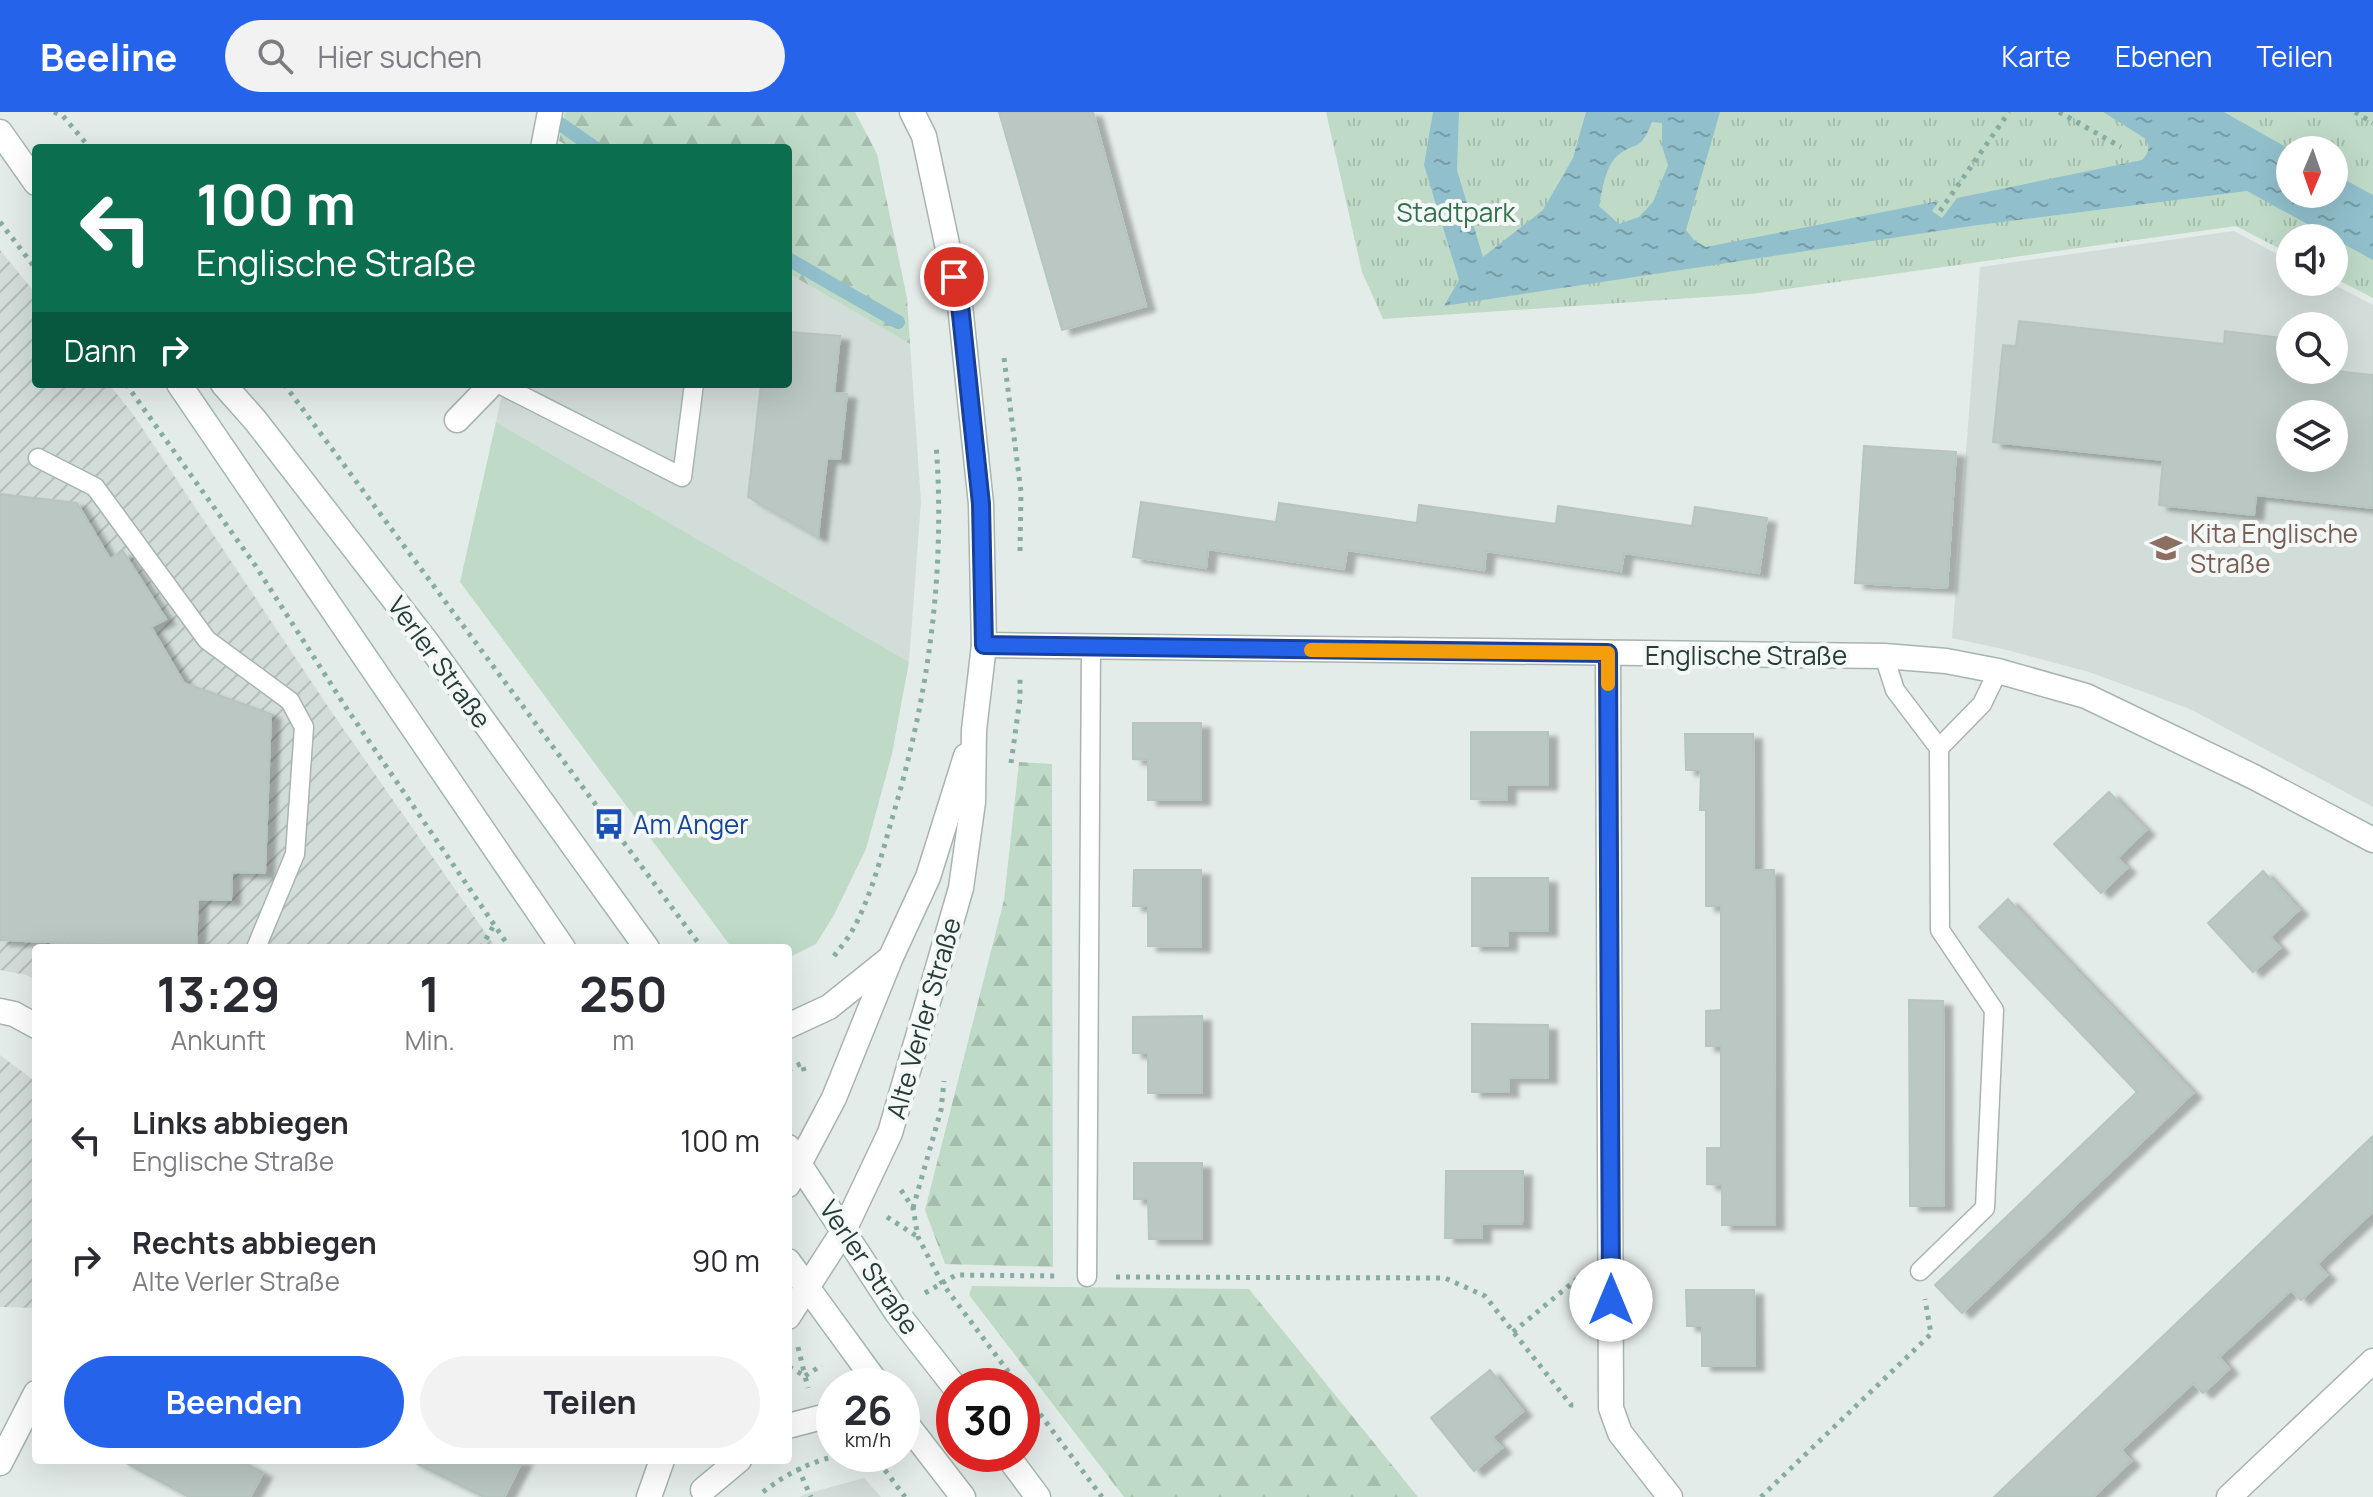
<!DOCTYPE html>
<html lang="de">
<head>
<meta charset="utf-8">
<style>
	body { margin:0; font-family:Manrope,sans-serif; background:#f2f2f3; color:#2b2b33; height:100vh; display:flex; flex-direction:column; font-size:30px; white-space:nowrap }
	* { box-sizing:border-box; margin:0 }
	p { font-size:26px; color:#7c7c81 }
	.icon { flex:none; width:44px; height:44px; fill:none; stroke:currentColor; stroke-width:2; stroke-linecap:round; stroke-linejoin:round }
	.map { position:relative; flex:1; overflow:hidden }
	.sheet { position:absolute; left:32px; top:832px; width:760px; height:520px; display:flex; flex-direction:column; background:#fff; border-radius:8px; box-shadow:0 8px 32px #0002 }
	.sheet>* { flex:none }
	.banner { position:absolute; left:32px; top:32px; width:760px; height:244px; border-radius:8px; box-shadow:0 8px 32px #0002; background:#0b6e4f; color:#fff; overflow:hidden }
	.needle { width:52px; rotate:182deg }
	.tools { position:absolute; left:2276px; top:24px; display:grid; gap:16px }
	.tools a { display:grid; place-items:center; width:72px; height:72px; border-radius:50%; background:#fff; box-shadow:0 8px 32px #0002; font-size:40px }
	.speed { position:absolute; left:816px; top:1256px; display:flex; gap:16px; font-size:40px; font-weight:700; text-align:center }
	.speed>* { display:grid; place-content:center; width:104px; height:104px; border-radius:50%; background:#fff; box-shadow:0 8px 32px #0002; line-height:1 }
	.speed small { font-size:20px; font-weight:400 }
	.speed .limit { border:12px solid #d22; background:#fff; color:#111 }
	.pin { position:absolute; display:grid; place-items:center; width:68px; height:68px; color:#fff; margin:-34px; border:4px solid #fff; border-radius:50%; box-shadow:0 2px 8px #0007 }
	.me { position:absolute; width:88px; margin:-44px; rotate:0deg; stroke-linejoin:round; filter:drop-shadow(0 0 6px #0008) }
	.turn { display:flex; align-items:center; gap:28px; height:168px; padding:0 32px; font-size:36px }
	.turn .icon { width:104px; height:104px; stroke-width:2.5 }
	.turn b { display:block; font-size:56px; line-height:68px }
	.then { display:flex; align-items:center; height:76px; padding:0 32px; background:#0003; gap:16px; font-size:30px }
	.eta { display:flex; justify-content:space-evenly; align-items:center; height:136px; text-align:center }
	.eta b { font-size:48px; font-weight:700; line-height:56px }
	.action { display:flex; gap:16px; margin-top:auto; padding:16px 32px }
	.action a { flex:1; height:92px; border-radius:48px; background:#2563eb; color:#fff; font-size:32px; font-weight:700; line-height:92px; text-align:center }
	.action a+a { background:#f2f2f3; color:#2b2b33 }
	ul { padding:0; list-style:none }
	li { display:flex; align-items:center; gap:24px; height:120px; padding:0 32px }
	li div { flex:1 }
	li b { display:block; font-size:30px }
	li em { font-style:normal }
	header { display:flex; align-items:center; gap:48px; box-sizing:border-box; height:112px; padding:0 40px; background:#2563eb; color:#fff }
	header strong { font-size:38px }
	nav { display:flex; gap:44px; margin-inline-start:auto; font-size:28px }
	.search { width:560px; height:72px; background:#f2f2f3; display:flex; align-items:center; gap:20px; box-sizing:border-box; padding:0 28px; border-radius:44px; color:#7c7c81; font-size:30px }
	.map>svg:first-child { display:block }
</style>
</head>
<body>
<header>
<strong>Beeline</strong>
<div class="search"><svg class="icon" aria-label="search" viewBox="0 0 24 24"><circle cx="10" cy="10" r="6"/><path d="M15 15l6 6"/></svg>Hier suchen</div>
<nav><a>Karte</a><a>Ebenen</a><a>Teilen</a></nav>
</header>
<div class="map">
<svg width="2373" height="1385" viewBox="0 0 2373 1385">
	<defs>
		<pattern id="industrial-furrows" width="10" height="10" patternUnits="userSpaceOnUse" patternTransform="scale(2)"><rect width="10" height="10" fill="#d2dcd8"/><path d="M-1 1l2-2M0 10L10 0M9 11l2-2" fill="none" stroke="#b4beba"/></pattern>
		<pattern id="forest-firs" width="22" height="20" patternUnits="userSpaceOnUse" patternTransform="scale(2)"><rect width="22" height="20" fill="#bfdbc8"/><path d="M5 1l3.5 6h-7zM16 11l3.5 6h-7z" fill="#a4bdac"/></pattern>
		<pattern id="park-tufts" width="24" height="20" patternUnits="userSpaceOnUse" patternTransform="scale(2)"><rect width="24" height="20" fill="#bfdbc8"/><path d="M3 7l-1-3M5 7V3M7 7l1-3M15 17l-1-3M17 17v-4M19 17l1-3" fill="none" stroke="#a4bdac"/></pattern>
		<pattern id="water-ripples" width="26" height="14" patternUnits="userSpaceOnUse" patternTransform="scale(2)"><rect width="26" height="14" fill="#91c0cc"/><path d="M2 4q2-2 4 0t4 0M15 11q2-2 4 0t4 0" fill="none" stroke="#769da6"/></pattern>
		<filter id="shadow"><feDropShadow dx="9" dy="5" stdDeviation="2" flood-color="#0004"/></filter>
	</defs>
	<rect width="100%" height="100%" fill="#e4ece9"/>
	<g fill="#d2dcd8" fill-rule="evenodd">
		<path d="M2234 119 2290 149V170H2329L2373 193V695L2190 597 2089 560 2007 538 1952 526 1980 155ZM2290 214H2334V258H2290ZM2290 302H2334V346H2290Z"/>
		<path d="M788 161 910 232 921 390 909 550 496 310 504 272H788Z"/>
		<path d="M864 1366 881 1385H800L802 1383Z"/>
	</g>
	<g fill="url(#industrial-furrows)">
		<path d="M0 138 36 182V272H109L135 305 333 602 496 836H36V868L26 863 0 858Z"/>
		<path d="M0 943 36 970V1196L0 1195Z"/>
	</g>
	<path fill="#bfdbc8" d="M496 310 909 550 892 642 866 737 834 803 816 832 788 846V836H732L460 470Z"/>
	<g fill="url(#forest-firs)">
		<path d="M565 0H855L877 42 907 186 910 232 788 161V36H572L559 29Z"/>
		<path d="M1019 650 1052 652 1053 1155 945 1152 925 1098 1004 788Z"/>
		<path d="M972 1174 1249 1177 1418 1385H1124L969 1183Z"/>
	</g>
	<path fill="url(#park-tufts)" fill-rule="evenodd" d="M1326 0H2373V186L2334 166V126H2290V142L2236 114 1751 182 1383 207 1362 160ZM2290 38H2334V82H2290Z"/>
	<path fill="url(#water-ripples)" fill-rule="evenodd" d="M1433 0H1459L1457 58 1483 145 1543 98 1573 46 1586 0H1720L1686 118 1694 128 1706 135 1939 89 1932 99 1942 106 1957 86 2142 48C2149 41 2150 36 2146 27L2103 0H2224L2291 38 2290 82H2334V62L2373 83V148L2247 79 1971 114 1444 194 1459 168 1424 53ZM1652 10 1662 11V34L1668 53 1653 90 1639 105 1619 112 1599 94C1602 80 1605 56 1616 45 1636 27 1639 43 1652 10Z"/>
	<g fill="none" stroke-linecap="round" stroke-linejoin="round">
		<g stroke="#91c0cc" stroke-width="14">
			<path d="M547 3 595 36"/>
			<path d="M788 147 898 210"/>
		</g>
	</g>
	<g fill="#bac7c2" stroke="#b7c5c0" stroke-width="2" fill-rule="evenodd" filter="url(#shadow)">
		<path d="M999 0H1093L1146 194 1062 218Z"/>
		<path d="M2019 209 2224 232 2225 219 2290 227V258H2326L2373 263V396L2256 383 2254 403 2159 393 2163 348 1993 330 2003 233 2016 234ZM2290 302H2334V346H2290Z"/>
		<path d="M788 220 840 224 834 281 847 282 840 347 827 346 818 425 748 385 761 272H788Z"/>
		<path d="M1864 334 1956 340 1947 476 1855 471Z"/>
		<path d="M0 382 77 391 110 447 123 439 166 507 151 515 184 571 271 602 265 761 232 760 231 788 198 787 196 836 0 828Z"/>
		<path d="M1141 390 1276 410 1279 391 1417 411 1419 393 1556 412 1558 394 1692 414 1695 395 1767 406 1759 461 1624 441 1621 459 1486 439 1484 458 1347 438 1344 457 1208 437 1206 456 1133 445Z"/>
		<path d="M1133 611H1201V688H1148V648L1133 647Z"/>
		<path d="M1471 620H1548V673H1507V688L1471 687Z"/>
		<path d="M1685 622H1753L1754 758H1774L1775 1113H1722V1073L1707 1072V1036H1721V934H1706V899L1721 898V794H1706V698H1700L1701 658H1686Z"/>
		<path d="M2109 680 2146 718 2117 746 2127 756 2101 781 2054 732Z"/>
		<path d="M1134 758H1201V835L1148 834V794H1133Z"/>
		<path d="M2263 759 2299 798 2270 825 2280 836 2253 860 2208 811Z"/>
		<path d="M1472 766H1548V819H1508V834H1472Z"/>
		<path d="M2008 787 2193 981 1962 1201 1935 1173 2137 980 1979 815Z"/>
		<path d="M1909 888 1943 889 1944 1094H1910Z"/>
		<path d="M1202 904V981H1148V941H1133V905Z"/>
		<path d="M1472 912 1548 913V966H1509V980H1472Z"/>
		<path d="M2373 1024V1099L2317 1152 2327 1163 2301 1188 2291 1178 2219 1245 2229 1257 2203 1281 2193 1271 2121 1338 2131 1349 2093 1385H1994Z"/>
		<path d="M1134 1051H1202V1127H1149L1148 1087H1134Z"/>
		<path d="M1446 1059H1523L1522 1112H1482V1126H1445Z"/>
		<path d="M1686 1178H1754L1755 1254H1702V1214H1687Z"/>
		<path d="M1490 1258 1523 1299 1492 1325 1502 1336 1474 1359 1431 1306Z"/>
		<path d="M121 1348H240L263 1361 250 1385H189Z"/>
		<path d="M410 1348H523L504 1385H484Z"/>
	</g>
	<g fill="none" stroke-linecap="round" stroke-linejoin="round">
		<defs>
			<g id="lane">
				<path d="M499 272 682 365 694 272"/>
				<path d="M38 346 95 375 207 528 290 589 304 615 295 742 256 836"/>
				<path d="M1884 544 1895 578 1939 636 1940 818 1994 898 1985 1096 1920 1159"/>
				<path d="M1939 636 1982 592 1998 559"/>
				<path d="M1087 1165 1091 536"/>
			</g>
			<g id="street">
				<path d="M543 36 550 0"/>
				<path d="M457 308 492 272"/>
				<path d="M984 533 1884 544 1946 549 1998 559 2086 584 2254 665 2373 728"/>
				<path d="M1608 541 1611 1296 1620 1321 1670 1385"/>
				<path d="M0 899 14 902 36 914"/>
				<path d="M788 914 829 895 889 847"/>
				<path d="M788 1073 834 986 891 845 928 765 966 644"/>
				<path d="M788 1205 844 1118 890 1021 961 776 973 690 974 618 984 533 981 392 960 193 924 24 912 0"/>
				<path d="M788 1314 834 1302"/>
				<path d="M0 1351 36 1281"/>
				<path d="M703 1378 739 1348"/>
				<path d="M649 1385 662 1348"/>
				<path d="M2229 1385 2373 1249"/>
			</g>
			<g id="secondary">
				<path d="M0 20 36 71"/>
				<path d="M179 272 563 836"/>
				<path d="M223 272 255 308 426 529 647 836"/>
				<path d="M788 1035 897 1201 954 1274"/>
				<path d="M788 1149 879 1274"/>
				<path d="M902 1306 963 1385"/>
				<path d="M1006 1342 1038 1385"/>
			</g>
		</defs>
		<use href="#lane" stroke="#a7b4b0" stroke-width="21"/>
		<use href="#street" stroke="#a7b4b0" stroke-width="27"/>
		<use href="#secondary" stroke="#a3b7b1" stroke-width="27"/>
		<g stroke="#87ada3" stroke-width="5" stroke-dasharray="4 6" stroke-linecap="butt">
			<path d="M54 0 63 4 90 36"/>
			<path d="M2059 0 2121 35"/>
			<path d="M2355 0 2373 11"/>
			<path d="M1940 99 2009 0"/>
			<path d="M0 110 36 157"/>
			<path d="M1004 246 1021 380 1020 439"/>
			<path d="M126 272 255 453 345 594 510 836"/>
			<path d="M284 272 702 836"/>
			<path d="M1011 651 1020 587V565"/>
			<path d="M481 836 494 813"/>
			<path d="M834 844C840 836 847 828 852 819 869 790 882 743 891 710 928 588 946 460 936 332"/>
			<path d="M788 958 802 951 805 962"/>
			<path d="M901 1078 913 1096 918 1125 942 1171 1019 1274"/>
			<path d="M913 1096 941 998 944 969"/>
			<path d="M887 1105 918 1125"/>
			<path d="M1116 1165 1445 1166 1485 1184 1571 1293H1578"/>
			<path d="M925 1181 956 1163 1058 1164"/>
			<path d="M1513 1220 1577 1167"/>
			<path d="M798 1235 805 1264 822 1253"/>
			<path d="M789 1255 805 1264 808 1276"/>
			<path d="M1022 1278 1102 1385"/>
			<path d="M851 1342 874 1345"/>
			<path d="M873 1342 905 1385"/>
			<path d="M798 1356 811 1385"/>
			<path d="M763 1380C789 1360 813 1348 846 1342"/>
			<path d="M1761 1385 1931 1222 1925 1187"/>
		</g>
		<use href="#lane" stroke="#fff" stroke-width="18"/>
		<use href="#street" stroke="#fff" stroke-width="24"/>
		<use href="#secondary" stroke="#fff" stroke-width="24"/>
	</g>
	<g fill="none" stroke-linecap="round" stroke-linejoin="round">
		<defs>
			<path id="route" d="M954 165 960 193 981 392 984 533 1608 541 1611 1188"/>
		</defs>
		<use href="#route" stroke="#184099" stroke-width="20"/>
		<use href="#route" stroke="#2563eb" stroke-width="14"/>
		<path stroke="#f59e0b" stroke-width="14" d="M1311 538 1608 541V572"/>
	</g>
	<defs>
		<symbol id="school-bare" viewBox="-9 -9 18 18"><path d="M0-5L7-2L0 1L-7-2ZM-4 1L0 2.5L4 1V4Q0 6-4 4Z" fill="#8d6e63" stroke="#f4f9f7" stroke-width="2.5" paint-order="stroke"/></symbol>
		<symbol id="bus-bare" viewBox="-9 -9 18 18"><path d="M-5-6H5V4H4V6H2V4H-2V6H-4V4H-5ZM-3.5-4V0h7V-4ZM-3.5 1.2v1.5H-2V1.2ZM2 1.2v1.5H3.5V1.2Z" fill="#1a4fb4" stroke="#f4f9f7" stroke-width="2.5" paint-order="stroke"/></symbol>
	</defs>
	<g fill-rule="evenodd">
		<use href="#school-bare" x="2144" y="414" width="44" height="44"/>
		<use href="#bus-bare" x="587" y="690" width="44" height="44"/>
	</g>
	<g text-anchor="middle" dominant-baseline="central" stroke-width="8" stroke-linejoin="round" paint-order="stroke">
		<g font-size="26" fill="#336f4d" stroke="#f4f9f7">
			<text x="1456" y="100">Stadtpark</text>
		</g>
		<g font-size="26" fill="#785e54" stroke="#f4f9f7" text-anchor="start">
			<text x="2190" y="421">Kita Englische<tspan x="2190" dy="30">Straße</tspan></text>
		</g>
		<g font-size="26" fill="#253c37" stroke="#f4f9f7">
			<text x="1746" y="543">Englische Straße</text>
			<text transform="translate(440 550) rotate(54)">Verler Straße</text>
			<text transform="translate(923 906) rotate(-74)">Alte Verler Straße</text>
			<text transform="translate(870 1155) rotate(56)">Verler Straße</text>
		</g>
		<g font-size="26" fill="#164399" stroke="#f4f9f7" text-anchor="start">
			<text x="633" y="712">Am Anger</text>
		</g>
	</g>
</svg>
<div class="tools">
<a><svg class="needle" viewBox="-14 -14 28 28"><path d="M0-13l5 13h-10z" fill="#e53935"/><path d="M0 13l5-13h-10z" fill="#7c7c81"/></svg></a>
<a><svg class="icon" aria-label="sound" viewBox="0 0 24 24"><path d="M4 9h4l5-4v14l-5-4H4zM17 9q2 3 0 6"/></svg></a>
<a><svg class="icon" aria-label="search" viewBox="0 0 24 24"><circle cx="10" cy="10" r="6"/><path d="M15 15l6 6"/></svg></a>
<a><svg class="icon" aria-label="layers" viewBox="0 0 24 24"><path d="M12 4l9 5-9 5-9-5zM3 14l9 5 9-5"/></svg></a>
</div>
<div class="speed"><div>26<small>km/h</small></div><div class="limit">30</div></div>
<div class="pin" style="left:954px;top:165px;background:#d93025"><svg class="icon" aria-label="arrive" viewBox="0 0 24 24"><path d="M6 21V4h12l-3 4 3 4H6"/></svg></div>
<svg class="me" style="left:1611px;top:1188px" viewBox="-20 -20 40 40"><circle r="19" fill="#fff"/><path d="M0-13L10 11 0 6-10 11z" fill="#2563eb"/></svg>
<div class="banner">
<div class="turn"><svg class="icon" aria-label="left" viewBox="0 0 24 24"><path d="M17 20v-9H6M10 6l-5 5 5 5"/></svg><div><b>100 m</b>Englische Straße</div></div>
<div class="then">Dann<svg class="icon" aria-label="right" viewBox="0 0 24 24"><path d="M7 20v-9h11M14 6l5 5-5 5"/></svg></div>
</div>
<section class="sheet">
<div class="eta">
<div><b>13:29</b><p>Ankunft</p></div>
<div><b>1</b><p>Min.</p></div>
<div><b>250</b><p>m</p></div>
</div>
<ul>
<li><svg class="icon" aria-label="left" viewBox="0 0 24 24"><path d="M17 20v-9H6M10 6l-5 5 5 5"/></svg><div><b>Links abbiegen</b><p>Englische Straße</p></div><em>100 m</em></li>
<li><svg class="icon" aria-label="right" viewBox="0 0 24 24"><path d="M7 20v-9h11M14 6l5 5-5 5"/></svg><div><b>Rechts abbiegen</b><p>Alte Verler Straße</p></div><em>90 m</em></li>
</ul>
<div class="action"><a>Beenden</a><a>Teilen</a></div>
</section>
</div>
</body>
</html>
